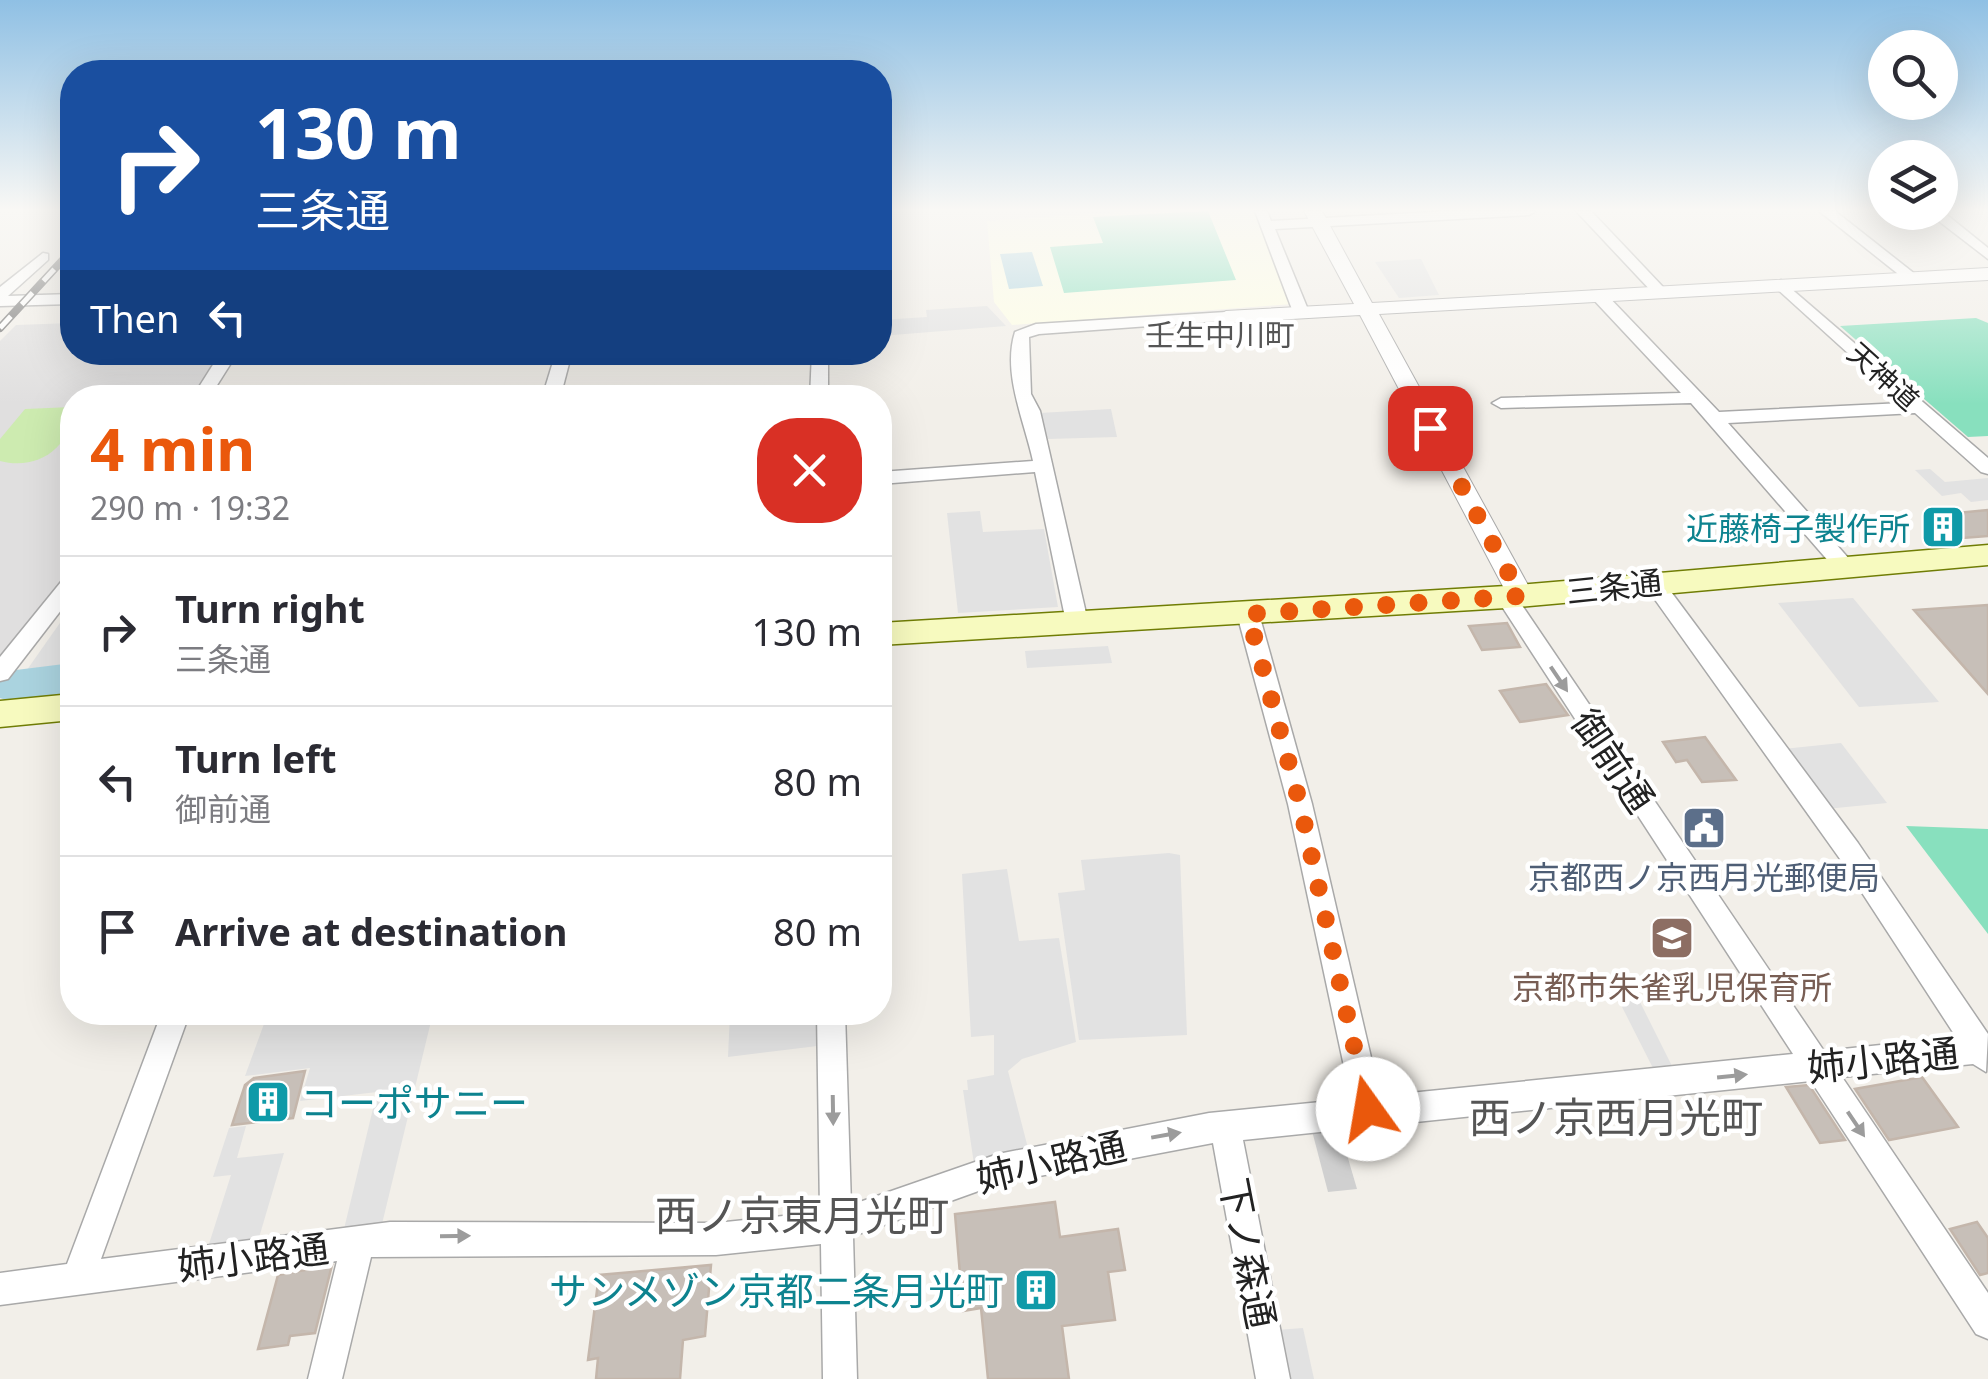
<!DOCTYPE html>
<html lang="en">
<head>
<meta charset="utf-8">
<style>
	body { margin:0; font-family:"Noto Sans","Noto Sans JP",sans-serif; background:#f7f7f7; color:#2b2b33; height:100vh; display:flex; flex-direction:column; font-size:38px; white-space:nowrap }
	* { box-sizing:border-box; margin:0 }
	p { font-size:32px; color:#7c7c81 }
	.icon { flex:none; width:55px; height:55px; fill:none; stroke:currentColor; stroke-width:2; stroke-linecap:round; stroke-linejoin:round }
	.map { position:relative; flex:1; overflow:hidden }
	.drawer { position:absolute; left:60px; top:385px; width:832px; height:640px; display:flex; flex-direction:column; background:#fff; border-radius:40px; box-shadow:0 10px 40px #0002 }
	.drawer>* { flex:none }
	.banner { position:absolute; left:60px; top:60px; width:832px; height:305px; border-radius:40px; box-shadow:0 10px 40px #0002; background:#1a4fa0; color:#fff; overflow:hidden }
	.buttons { position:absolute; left:1868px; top:30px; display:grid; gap:20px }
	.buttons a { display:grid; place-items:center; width:90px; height:90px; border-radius:50%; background:#fff; box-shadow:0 10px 40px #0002; font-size:50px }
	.pin { position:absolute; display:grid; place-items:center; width:85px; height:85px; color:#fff; margin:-42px; border-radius:20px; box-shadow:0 5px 15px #0006 }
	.me { position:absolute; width:110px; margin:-55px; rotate:347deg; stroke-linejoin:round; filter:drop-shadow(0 0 8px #0008) }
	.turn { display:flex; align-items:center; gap:35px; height:210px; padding:0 30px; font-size:45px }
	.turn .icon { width:130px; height:130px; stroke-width:2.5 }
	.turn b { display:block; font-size:70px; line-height:85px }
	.then { display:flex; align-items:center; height:95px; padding:0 30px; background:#0003; gap:20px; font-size:38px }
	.round { display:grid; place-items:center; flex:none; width:105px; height:105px; border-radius:40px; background:#f7f7f7 }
	.head { display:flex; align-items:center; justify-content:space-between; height:170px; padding:0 30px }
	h1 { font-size:60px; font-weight:700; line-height:75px; color:#ea580c }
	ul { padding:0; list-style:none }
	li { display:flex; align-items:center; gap:30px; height:150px; padding:0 30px; border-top:2px solid #e1e1e2 }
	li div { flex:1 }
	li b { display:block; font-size:38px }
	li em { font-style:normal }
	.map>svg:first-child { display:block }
</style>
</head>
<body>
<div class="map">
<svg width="1988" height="1379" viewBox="0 0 1988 1379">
	<rect width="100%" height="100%" fill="#f2efe9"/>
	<path fill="#e0dfdf" d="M72 323V352L220 353 191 397 72 398V571L0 657V341L16 325Z"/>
	<path fill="#ffffe5" d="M1134 211H1254L1292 304 1012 325 994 302 987 221Z"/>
	<path fill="#d0d0d0" d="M1338 1124 1357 1189 1328 1192 1311 1127Z"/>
	<path fill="#cdebb0" d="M72 407C73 447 38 471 0 461V439L25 409Z"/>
	<g fill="#88e0be">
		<path d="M1208 211 1236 280 1064 293 1050 247 1103 243 1093 217Z"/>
		<path d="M1976 318 1988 323V436L1968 437 1840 326Z"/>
		<path d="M1906 826 1988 829V934Z"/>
	</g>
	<g fill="#e2e2e2">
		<path d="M1421 259 1439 295 1399 298 1375 262Z"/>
		<path d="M987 306 1006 326 880 336V320L927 317 926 310Z"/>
		<path d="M1111 409 1117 437 1048 439 1039 413Z"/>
		<path d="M1930 469 1945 482 1988 478V500L1971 502 1961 493 1942 496 1915 470Z"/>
		<path d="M980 511 983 532 1044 529 1058 607 958 613 947 513Z"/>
		<path d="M1853 598 1939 702 1859 707 1778 603Z"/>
		<path d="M69 610 72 675 22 677Z"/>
		<path d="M1108 646 1112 663 1027 668 1025 651Z"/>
		<path d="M1841 743 1887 803 1826 809 1783 749Z"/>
		<path d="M1169 853 1180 855 1187 1035 1079 1040 1058 893 1085 890 1081 860Z"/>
		<path d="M1007 869 1019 941 1059 938 1076 1042 1022 1059 1008 1071 1029 1152 974 1164 963 1090H968L967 1080 994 1075V1035L971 1037 962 874Z"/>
		<path d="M1636 994 1676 1074 1657 1076 1617 997Z"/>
		<path d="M268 1013H433L382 1224 344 1229 377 1092 300 1101 310 1068 245 1076Z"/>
		<path d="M730 1013H816L817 1046 728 1057Z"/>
		<path d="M246 1126 237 1158 284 1153 258 1241 208 1247 231 1175 213 1177 229 1128Z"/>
		<path d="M1303 1328 1314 1379H1287L1276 1330Z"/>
	</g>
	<path fill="#aad3df" d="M1032 252 1043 286 1009 289 1000 254Z"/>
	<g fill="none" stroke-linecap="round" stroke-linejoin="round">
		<path fill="#aad3df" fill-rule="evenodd" d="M72 663V699L15 703 0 698V672Z"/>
	</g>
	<g fill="#c7bfb8" stroke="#c4b6ab" stroke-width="2.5">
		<path d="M1988 510V536L1949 539 1925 516Z"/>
		<path d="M1988 605V694L1914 610Z"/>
		<path d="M1507 623 1520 647 1482 650 1469 626Z"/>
		<path d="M1546 684 1568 715 1520 722 1500 691Z"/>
		<path d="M1705 737 1736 780 1702 782 1687 760 1676 762 1663 742Z"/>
		<path d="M305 1071 293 1118 232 1125 245 1085 254 1078Z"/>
		<path d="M1922 1077 1958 1127 1889 1140 1855 1089Z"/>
		<path d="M1809 1085 1845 1140 1820 1143 1786 1087Z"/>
		<path d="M1055 1202 1060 1237 1118 1229 1125 1270 1108 1272 1115 1320 1062 1326 1069 1379H988L981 1308 963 1311 955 1214Z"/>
		<path d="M1977 1222 1988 1238V1273L1980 1275 1950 1229Z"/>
		<path d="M332 1265 315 1333 290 1336 288 1345 258 1349 278 1275Z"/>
		<path d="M711 1265 705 1336 683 1340 680 1379H596L598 1358 588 1360 599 1275Z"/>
	</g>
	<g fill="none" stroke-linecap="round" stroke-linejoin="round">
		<defs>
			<g id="minor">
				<path d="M1255 211H1267L1271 221 1450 211H1536L1529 215 1275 229 1309 312 1301 317 1293 312Z"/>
				<path d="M1576 211H1591L1664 288V294H1654Z"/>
				<path d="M1819 211H1835L1920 278 1907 281Z"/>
				<path d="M1942 211 1988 248V259L1927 212Z"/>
				<path d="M43 253 48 254V260L8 296 72 294V304L0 306V287Z"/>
				<path d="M1781 280 1988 458V474L1981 472 1915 413 1728 423 1851 561 1854 566 1851 571H1837L1691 403 1501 408 1492 403 1501 398 1681 393 1591 297V291H1603L1719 412 1903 403 1776 288 1773 285Z"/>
				<path d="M1226 312 1232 314V320L1039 334 1029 337 1031 394 1040 411 1088 622 1085 627 1077 630 1066 622 1035 472 880 484V472L1033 461C1024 420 1002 373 1015 332L1036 324Z"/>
				<path d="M221 352H238L209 398H192Z"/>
				<path d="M556 352H572L560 398H542Z"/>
				<path d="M812 352H828V398H810Z"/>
				<path d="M72 575V596L8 679 0 681V657L65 577Z"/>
				<path d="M1653 575 1660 577 1858 843 1988 1034 1986 1072 1973 1064 1842 1077 1988 1293V1339L1976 1334 1811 1081 1243 1140 1290 1379H1256L1213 1143 998 1184 853 1236 857 1379H823L821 1244 716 1255 371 1257 342 1379H308L337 1261 0 1305V1273L67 1264 162 1012H190L101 1259 390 1222 716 1223 820 1212 817 1012H845L851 1205 998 1154 1209 1113 1351 1099 1288 804 1237 614 1248 606 1259 614 1312 804 1380 1096 1793 1054 1499 602 1496 597 1506 590 1513 592 1824 1051 1956 1037 1840 859 1646 587 1643 582Z"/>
			</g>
			<path id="tertiary" d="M1304 211H1322L1372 303 1988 268V280L1379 314 1534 596 1521 605 1508 596 1360 315 1226 323 1216 317 1226 311 1354 304Z"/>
			<g id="secondary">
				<path d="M1988 545V565L1506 608 880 645V623L1506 586Z"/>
				<path d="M72 694V720L0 727V701Z"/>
			</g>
		</defs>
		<use href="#minor" stroke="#a9a9a9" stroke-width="3"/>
		<use href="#tertiary" stroke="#a9a9a9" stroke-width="2"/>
		<use href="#secondary" stroke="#707d05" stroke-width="3"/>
		<use href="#minor" fill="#fff" fill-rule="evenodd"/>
		<use href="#tertiary" fill="#fff" fill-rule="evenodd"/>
		<use href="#secondary" fill="#f7fabf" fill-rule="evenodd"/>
		<defs>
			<path id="rail" d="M0 328 72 250"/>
		</defs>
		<use href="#rail" stroke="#707070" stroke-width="8"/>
		<use href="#rail" stroke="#fff" stroke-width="5" stroke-dasharray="16" stroke-linecap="butt"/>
	</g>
	<defs><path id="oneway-solid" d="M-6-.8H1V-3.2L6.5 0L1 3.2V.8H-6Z" transform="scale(2.5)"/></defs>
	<g fill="#9c9c9c">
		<use href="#oneway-solid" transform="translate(1559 679) rotate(56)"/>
		<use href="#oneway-solid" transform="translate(1732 1076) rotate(-6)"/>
		<use href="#oneway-solid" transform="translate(833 1110) rotate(89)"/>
		<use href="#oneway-solid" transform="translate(1856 1124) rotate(56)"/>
		<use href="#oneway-solid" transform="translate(1166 1135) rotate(-10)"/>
		<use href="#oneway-solid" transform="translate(455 1236) rotate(-1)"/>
	</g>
	<linearGradient id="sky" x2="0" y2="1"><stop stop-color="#8fc0e4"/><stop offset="0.52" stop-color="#f9f8f5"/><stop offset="1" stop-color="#f9f8f5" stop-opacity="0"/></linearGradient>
	<rect width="1988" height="404" fill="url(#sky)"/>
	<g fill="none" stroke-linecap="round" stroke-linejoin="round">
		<path stroke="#ea580c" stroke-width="18" stroke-dasharray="0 32.4" d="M1368 1109 1300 804 1248 614 1521 596 1430 428"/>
	</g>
	<defs>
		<symbol id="building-square" viewBox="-11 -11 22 22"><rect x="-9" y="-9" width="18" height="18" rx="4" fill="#0f9aa8" stroke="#fff"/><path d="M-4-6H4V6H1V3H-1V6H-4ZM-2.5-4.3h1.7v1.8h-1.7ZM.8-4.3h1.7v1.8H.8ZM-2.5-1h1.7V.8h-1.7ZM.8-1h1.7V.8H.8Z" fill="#fff"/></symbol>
		<symbol id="civic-square" viewBox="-11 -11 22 22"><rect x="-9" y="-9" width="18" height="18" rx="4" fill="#5c6f8a" stroke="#fff"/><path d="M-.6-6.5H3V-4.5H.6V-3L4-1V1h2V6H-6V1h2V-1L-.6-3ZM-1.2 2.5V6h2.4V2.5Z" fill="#fff"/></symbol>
		<symbol id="school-square" viewBox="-11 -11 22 22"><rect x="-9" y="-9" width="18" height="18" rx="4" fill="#8d6e63" stroke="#fff"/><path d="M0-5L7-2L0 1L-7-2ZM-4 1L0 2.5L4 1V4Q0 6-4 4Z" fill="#fff"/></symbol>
	</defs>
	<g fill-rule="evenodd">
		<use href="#building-square" x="1918" y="502" width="50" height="50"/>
		<use href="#civic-square" x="1679" y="803" width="50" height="50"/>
		<use href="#school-square" x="1647" y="913" width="50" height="50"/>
		<use href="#building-square" x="243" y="1077" width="50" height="50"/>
		<use href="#building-square" x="1011" y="1265" width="50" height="50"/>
	</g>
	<g text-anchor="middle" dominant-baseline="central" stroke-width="9" stroke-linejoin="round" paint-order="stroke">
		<g font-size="28" fill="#222" stroke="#fff">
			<text transform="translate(1884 376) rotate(42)">天神道</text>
		</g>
		<g font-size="30" fill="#555" stroke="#fff">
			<text x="1220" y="334">壬生中川町</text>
		</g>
		<g font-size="32" fill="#0d838f" stroke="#fff" text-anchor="end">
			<text x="1910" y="527">近藤椅子製作所</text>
		</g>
		<g font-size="32" fill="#222" stroke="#fff">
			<text transform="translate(1614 586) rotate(-6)">三条通</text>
		</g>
		<g font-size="32" fill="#4e5e75" stroke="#fff">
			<text x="1704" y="876">京都西ノ京西月光郵便局</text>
		</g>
		<g font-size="32" fill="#785e54" stroke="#fff">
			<text x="1672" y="986">京都市朱雀乳児保育所</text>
		</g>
		<g font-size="38" fill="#222" stroke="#fff">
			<text transform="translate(1614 760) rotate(56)">御前通</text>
			<text transform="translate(1883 1059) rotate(-6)">姉小路通</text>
			<text transform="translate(1051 1161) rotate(-13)">姉小路通</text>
			<text transform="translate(1249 1253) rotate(79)">下ノ森通</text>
			<text transform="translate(253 1256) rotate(-7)">姉小路通</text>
		</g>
		<g font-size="38" fill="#0d838f" stroke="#fff" text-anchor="start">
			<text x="300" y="1102">コーポサニー</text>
			<text x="1004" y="1290" text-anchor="end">サンメゾン京都二条月光町</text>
		</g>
		<g font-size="42" fill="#555" stroke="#fff">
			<text x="1616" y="1116">西ノ京西月光町</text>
			<text x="802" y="1214">西ノ京東月光町</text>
		</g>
	</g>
</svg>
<div class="buttons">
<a><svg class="icon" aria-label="search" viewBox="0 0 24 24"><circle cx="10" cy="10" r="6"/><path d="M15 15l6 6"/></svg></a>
<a><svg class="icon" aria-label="layers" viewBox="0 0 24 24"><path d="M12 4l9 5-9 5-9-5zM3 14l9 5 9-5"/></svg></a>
</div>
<div class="pin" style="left:1430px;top:428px;background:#d93025"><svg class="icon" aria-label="arrive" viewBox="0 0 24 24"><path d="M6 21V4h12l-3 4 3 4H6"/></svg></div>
<svg class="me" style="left:1368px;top:1109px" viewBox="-20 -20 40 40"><circle r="19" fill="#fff"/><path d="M0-13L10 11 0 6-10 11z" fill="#ea580c"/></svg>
<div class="banner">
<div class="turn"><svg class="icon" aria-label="right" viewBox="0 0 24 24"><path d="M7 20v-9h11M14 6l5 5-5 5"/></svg><div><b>130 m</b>三条通</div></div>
<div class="then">Then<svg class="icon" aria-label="left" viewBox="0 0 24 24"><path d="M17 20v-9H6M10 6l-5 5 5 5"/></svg></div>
</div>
<section class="drawer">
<div class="head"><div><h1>4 min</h1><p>290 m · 19:32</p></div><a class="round" style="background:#d93025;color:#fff"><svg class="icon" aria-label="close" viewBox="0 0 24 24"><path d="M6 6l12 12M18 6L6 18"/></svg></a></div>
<ul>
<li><svg class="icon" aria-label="right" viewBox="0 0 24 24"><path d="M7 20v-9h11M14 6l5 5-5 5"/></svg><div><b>Turn right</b><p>三条通</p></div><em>130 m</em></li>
<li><svg class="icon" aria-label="left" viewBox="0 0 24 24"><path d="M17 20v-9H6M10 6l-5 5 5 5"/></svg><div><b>Turn left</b><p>御前通</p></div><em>80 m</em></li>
<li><svg class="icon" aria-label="arrive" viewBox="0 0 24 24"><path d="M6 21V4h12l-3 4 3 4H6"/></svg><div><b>Arrive at destination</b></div><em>80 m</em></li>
</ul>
</section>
</div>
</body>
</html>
